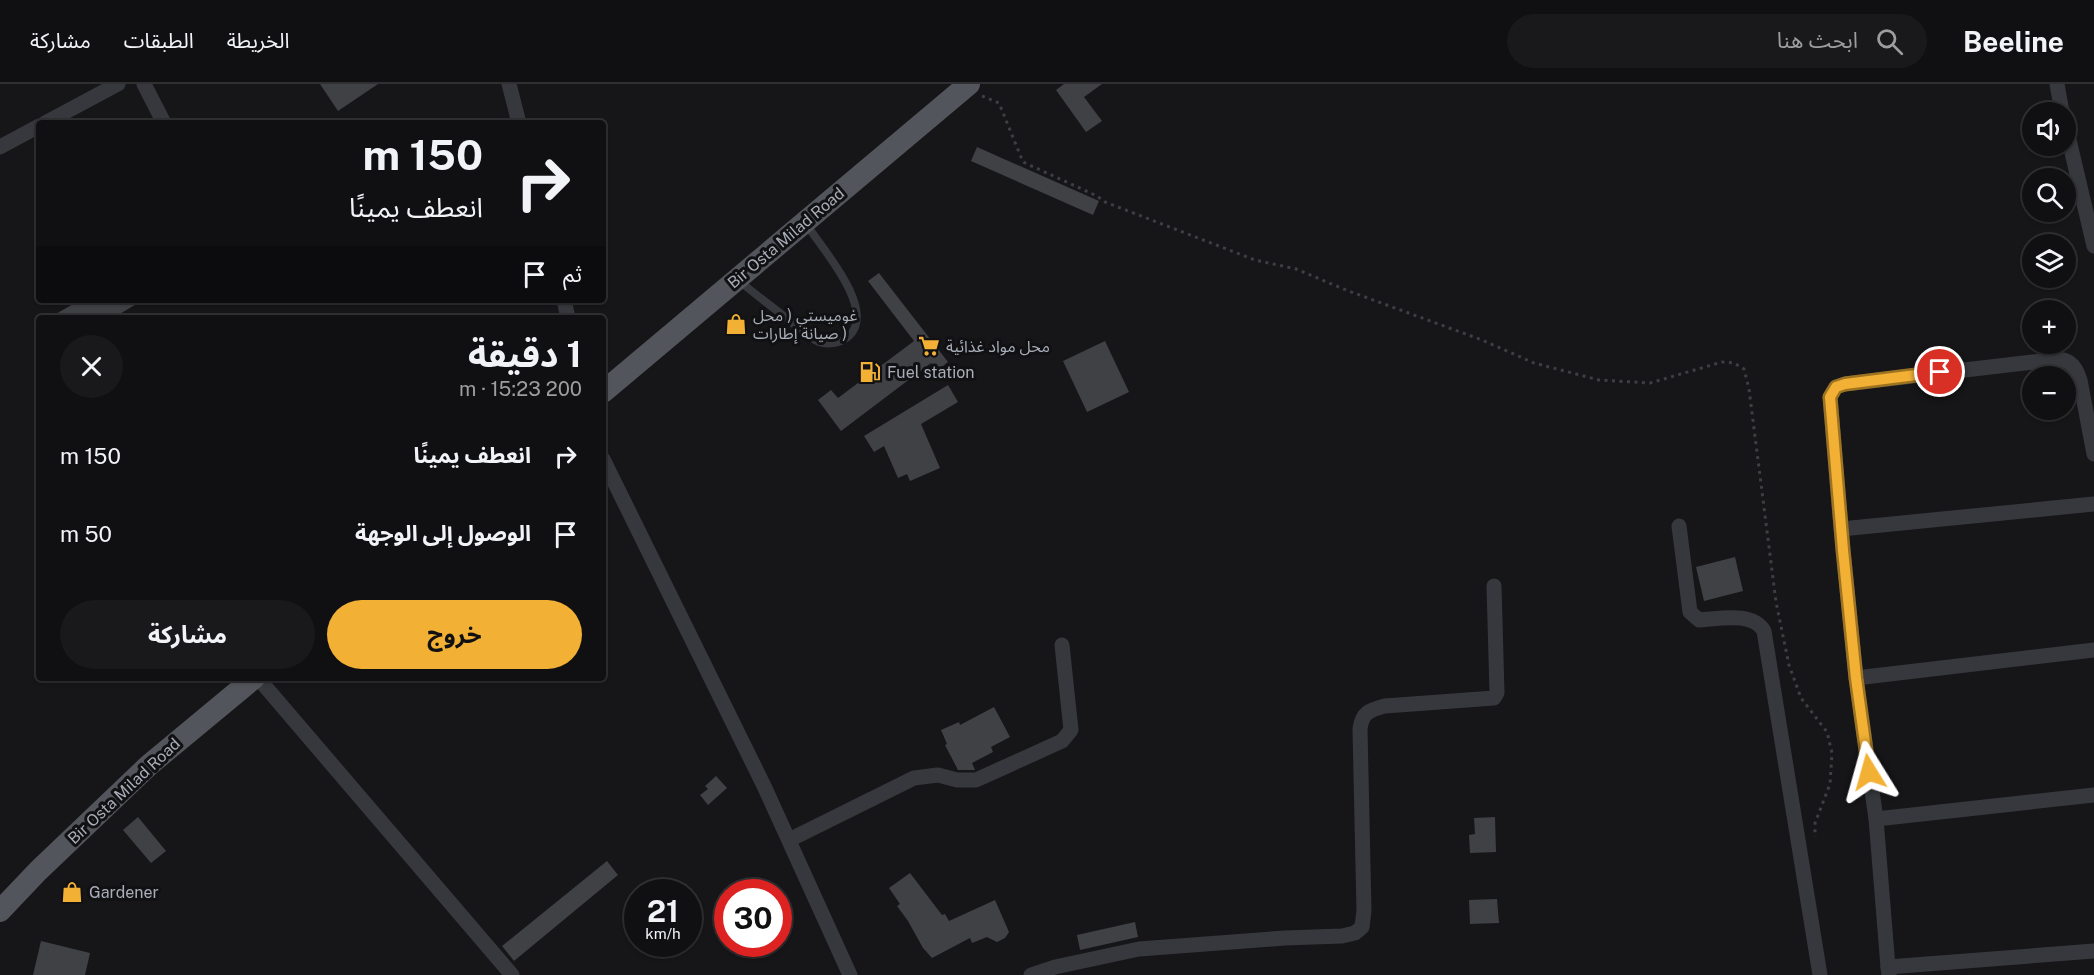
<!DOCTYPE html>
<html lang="ar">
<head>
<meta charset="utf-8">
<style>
	body { margin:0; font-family:"Public Sans","Noto Sans Arabic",sans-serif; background:#19191b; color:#f1f3f6; direction:rtl; height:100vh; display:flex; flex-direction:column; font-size:22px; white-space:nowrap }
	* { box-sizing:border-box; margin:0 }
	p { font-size:20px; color:#9c9d9f }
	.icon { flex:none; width:33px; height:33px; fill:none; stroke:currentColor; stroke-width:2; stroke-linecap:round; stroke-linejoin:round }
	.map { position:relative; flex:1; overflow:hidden; direction:ltr }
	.panel { position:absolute; left:36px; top:231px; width:570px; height:366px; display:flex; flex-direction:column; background:#101012; border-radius:6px; box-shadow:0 2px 4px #0004,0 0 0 2px #303032; direction:rtl }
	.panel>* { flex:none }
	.guide { position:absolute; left:36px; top:36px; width:570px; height:183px; border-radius:6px; box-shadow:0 2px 4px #0004,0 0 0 2px #303032; direction:rtl; background:#101012; color:#f1f3f6; overflow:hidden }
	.tools { position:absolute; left:2022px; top:18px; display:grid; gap:12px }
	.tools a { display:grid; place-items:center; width:54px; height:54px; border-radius:50%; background:#101012; box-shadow:0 2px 4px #0004,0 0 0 2px #303032; font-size:30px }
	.speed { position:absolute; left:624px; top:795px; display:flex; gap:12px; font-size:30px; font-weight:700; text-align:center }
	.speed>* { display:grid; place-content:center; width:78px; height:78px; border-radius:50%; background:#101012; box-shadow:0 2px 4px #0004,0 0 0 2px #303032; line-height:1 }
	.speed small { font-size:15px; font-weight:400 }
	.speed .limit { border:9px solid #d22; background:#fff; color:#111 }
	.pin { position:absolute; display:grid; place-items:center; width:51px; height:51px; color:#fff; margin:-26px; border:3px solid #fff; border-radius:50%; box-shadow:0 2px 6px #0007 }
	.me { position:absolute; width:66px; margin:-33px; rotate:352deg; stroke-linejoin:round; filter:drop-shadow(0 0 4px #0008) }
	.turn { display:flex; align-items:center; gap:21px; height:126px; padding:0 24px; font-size:27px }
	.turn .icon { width:78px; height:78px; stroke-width:2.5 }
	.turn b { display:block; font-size:42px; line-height:51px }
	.then { display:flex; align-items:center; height:57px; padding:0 24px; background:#0003; gap:12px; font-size:22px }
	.round { display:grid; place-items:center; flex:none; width:63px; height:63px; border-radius:32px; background:#19191b }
	.headline { display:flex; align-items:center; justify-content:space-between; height:102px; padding:0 24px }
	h1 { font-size:36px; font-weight:700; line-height:45px }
	.primary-button { display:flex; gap:12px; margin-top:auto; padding:12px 24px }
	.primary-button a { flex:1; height:69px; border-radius:36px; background:#f2b134; color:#111; font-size:24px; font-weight:700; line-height:69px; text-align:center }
	.primary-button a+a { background:#19191b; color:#f1f3f6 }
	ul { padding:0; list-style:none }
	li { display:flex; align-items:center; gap:18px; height:78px; padding:0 24px }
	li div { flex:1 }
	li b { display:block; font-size:22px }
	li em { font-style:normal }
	header { display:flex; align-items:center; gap:36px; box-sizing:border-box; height:84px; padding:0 30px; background:#101012; border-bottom:2px solid #303032 }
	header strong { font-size:28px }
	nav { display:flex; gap:33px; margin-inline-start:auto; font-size:21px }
	.search { width:420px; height:54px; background:#19191b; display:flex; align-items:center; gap:15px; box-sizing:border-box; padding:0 21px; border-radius:33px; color:#9c9d9f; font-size:22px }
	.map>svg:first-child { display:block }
</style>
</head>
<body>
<header>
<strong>Beeline</strong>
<div class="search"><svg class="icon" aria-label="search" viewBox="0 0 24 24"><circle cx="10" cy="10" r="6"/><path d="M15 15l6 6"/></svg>ابحث هنا</div>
<nav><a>الخريطة</a><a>الطبقات</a><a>مشاركة</a></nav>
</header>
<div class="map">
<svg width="2094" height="891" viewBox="0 0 2094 891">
	<rect width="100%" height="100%" fill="#161618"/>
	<g fill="#404145">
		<path d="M320 0H378L338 27Z"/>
		<path d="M1064 0H1102L1084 13 1102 37 1086 48 1056 6Z"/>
		<path d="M977 63 1099 117 1093 131 971 77Z"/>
		<path d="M879 189 948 278 937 287 931 279 841 347 818 316 831 306 838 314 914 257 868 197Z"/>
		<path d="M80 216H143L113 234H49Z"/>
		<path d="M1105 257 1129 308 1087 328 1063 277Z"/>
		<path d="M948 301 958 318 921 340 940 384 910 397 907 390 898 394 884 362 874 368 864 352Z"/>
		<path d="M1735 473 1743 507 1704 517 1696 483Z"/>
		<path d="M994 623 1010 653 991 663 993 668 972 679 975 686H958L945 661 947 660 941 646 959 638 960 641Z"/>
		<path d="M716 692 727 704 708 721 700 711 708 705 705 702Z"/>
		<path d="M138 733 166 767 151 779 123 746Z"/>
		<path d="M1495 733 1496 768 1470 769 1469 751 1475 750 1474 734Z"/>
		<path d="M607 777 618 791 514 877 502 862Z"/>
		<path d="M910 789 942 831 945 830 949 837 995 816 1009 848 1005 854 997 858 987 853 972 859 970 854 932 874 923 864 908 837 897 822 900 820 889 804Z"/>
		<path d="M1497 815 1499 839 1470 840 1469 816Z"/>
		<path d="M1135 838 1138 853 1080 866 1077 851Z"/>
		<path d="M41 857 90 869 85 891H33Z"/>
	</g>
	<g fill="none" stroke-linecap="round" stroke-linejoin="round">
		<path stroke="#3d3f44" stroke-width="3" stroke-dasharray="3 4.5" stroke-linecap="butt" d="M982 12 999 19 1023 78 1097 112 1105 118 1255 176 1296 185 1346 206 1482 256 1534 279 1599 296 1650 299 1722 278 1734 279 1744 285 1749 305 1776 518 1789 581 1801 614 1827 648 1832 669 1830 700 1815 739V753"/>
		<path stroke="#37383d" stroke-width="8" d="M738 196C755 210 772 223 789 236 798 244 807 253 819 258 828 261 842 259 849 252 877 226 822 164 806 140"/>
		<g stroke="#37383d" stroke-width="15">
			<path d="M144 0 164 39"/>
			<path d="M509 0 519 39"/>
			<path d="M2057 0 2062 28"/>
			<path d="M45 39 118 0"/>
			<path d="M2066 43 2094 162"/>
			<path d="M0 63 39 42"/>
			<path d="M564 216 568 234"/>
			<path d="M603 375 765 704 850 891"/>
			<path d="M1679 442 1690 528 1699 536C1718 535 1753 527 1764 547L1820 891"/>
			<path d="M1841 445 2094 420"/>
			<path d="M258 594 512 891"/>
			<path d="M1856 594 2094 566"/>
			<path d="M1876 735 2094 711"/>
			<path d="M789 756 914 694 938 691 957 696H976L1062 657 1071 646 1062 561"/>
			<path d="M1888 883 1876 735 1856 594 1841 445 1830 313 1836 303 1845 300 2059 275C2072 277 2076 284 2080 296L2094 370"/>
			<path d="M1031 891 1055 883 1139 865 1285 854 1342 852 1355 849 1362 843 1364 827 1360 645C1362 628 1370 626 1385 622L1494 614 1497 609 1494 502"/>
			<path d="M1889 891 1888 883 2094 867"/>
		</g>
		<g stroke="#53555c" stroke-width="22">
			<path d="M603 308 969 0"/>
			<path d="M0 827 38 787 148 682 254 594"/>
		</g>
	</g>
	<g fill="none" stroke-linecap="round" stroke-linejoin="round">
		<defs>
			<path id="route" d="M1869 688 1856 594 1843 466 1830 313 1836 303 1845 300 1940 288"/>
		</defs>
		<use href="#route" stroke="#9d7322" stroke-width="15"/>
		<use href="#route" stroke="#f2b134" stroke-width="10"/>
	</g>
	<defs>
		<symbol id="shop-bare" viewBox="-9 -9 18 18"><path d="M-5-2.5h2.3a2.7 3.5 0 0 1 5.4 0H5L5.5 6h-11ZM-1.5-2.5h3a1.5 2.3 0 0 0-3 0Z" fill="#f2b134" stroke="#111113" stroke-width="2.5" paint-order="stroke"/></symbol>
		<symbol id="supermarket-bare" viewBox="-9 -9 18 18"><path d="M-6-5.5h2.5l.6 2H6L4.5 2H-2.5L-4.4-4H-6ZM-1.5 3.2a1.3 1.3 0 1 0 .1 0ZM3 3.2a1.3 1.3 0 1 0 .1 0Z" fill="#f2b134" stroke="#111113" stroke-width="2.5" paint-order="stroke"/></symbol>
		<symbol id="fuel-bare" viewBox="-9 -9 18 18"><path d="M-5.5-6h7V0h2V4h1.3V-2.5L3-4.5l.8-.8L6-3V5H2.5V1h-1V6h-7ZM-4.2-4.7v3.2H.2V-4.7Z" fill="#f2b134" stroke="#111113" stroke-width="2.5" paint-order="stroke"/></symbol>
	</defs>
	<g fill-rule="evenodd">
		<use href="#shop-bare" x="721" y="225" width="30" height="30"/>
		<use href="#supermarket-bare" x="914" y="247" width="30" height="30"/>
		<use href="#fuel-bare" x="855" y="273" width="30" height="30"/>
		<use href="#shop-bare" x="57" y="793" width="30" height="30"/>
	</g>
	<g text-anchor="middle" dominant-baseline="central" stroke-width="6" stroke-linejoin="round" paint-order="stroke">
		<g font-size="16" fill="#a8adb8" stroke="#111113">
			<text transform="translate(786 154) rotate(-40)">Bir Osta Milad Road</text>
			<text transform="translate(124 707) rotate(-43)">Bir Osta Milad Road</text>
		</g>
		<g font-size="16" fill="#a8adb8" stroke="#111113" text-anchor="start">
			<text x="753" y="231">غوميستي ( محل<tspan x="753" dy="18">صيانة إطارات )</tspan></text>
			<text x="946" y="262">محل مواد غذائية</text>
			<text x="887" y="288">Fuel station</text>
			<text x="89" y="808">Gardener</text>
		</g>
	</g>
</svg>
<div class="tools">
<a><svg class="icon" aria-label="sound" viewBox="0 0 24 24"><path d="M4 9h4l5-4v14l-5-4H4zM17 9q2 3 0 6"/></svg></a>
<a><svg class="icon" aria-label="search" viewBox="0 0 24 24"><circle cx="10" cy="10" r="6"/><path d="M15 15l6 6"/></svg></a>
<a><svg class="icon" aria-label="layers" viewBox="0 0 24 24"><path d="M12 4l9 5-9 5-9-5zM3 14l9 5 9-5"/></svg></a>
<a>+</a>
<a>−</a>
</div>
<div class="speed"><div>21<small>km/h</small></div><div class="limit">30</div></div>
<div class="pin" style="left:1940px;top:288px;background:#d93025"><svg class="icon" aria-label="arrive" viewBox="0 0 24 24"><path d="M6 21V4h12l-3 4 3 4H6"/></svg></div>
<svg class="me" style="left:1869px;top:688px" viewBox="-20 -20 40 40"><path d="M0-17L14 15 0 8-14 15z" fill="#f2b134" stroke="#fff" stroke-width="4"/></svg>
<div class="guide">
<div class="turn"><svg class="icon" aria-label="right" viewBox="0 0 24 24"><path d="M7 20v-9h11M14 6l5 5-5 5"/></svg><div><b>150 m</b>انعطف يمينًا</div></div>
<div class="then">ثم<svg class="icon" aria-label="arrive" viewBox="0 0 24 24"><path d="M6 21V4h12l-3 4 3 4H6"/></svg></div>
</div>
<section class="panel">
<div class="headline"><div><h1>1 دقيقة</h1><p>200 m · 15:23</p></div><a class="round"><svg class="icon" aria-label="close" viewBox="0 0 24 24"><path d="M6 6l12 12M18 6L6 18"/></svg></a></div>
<ul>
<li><svg class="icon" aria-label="right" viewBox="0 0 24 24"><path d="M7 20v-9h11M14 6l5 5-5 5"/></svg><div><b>انعطف يمينًا</b></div><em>150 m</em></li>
<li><svg class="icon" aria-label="arrive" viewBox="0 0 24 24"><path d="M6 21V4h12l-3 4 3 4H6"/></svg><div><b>الوصول إلى الوجهة</b></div><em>50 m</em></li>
</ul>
<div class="primary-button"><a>خروج</a><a>مشاركة</a></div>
</section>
</div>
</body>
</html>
